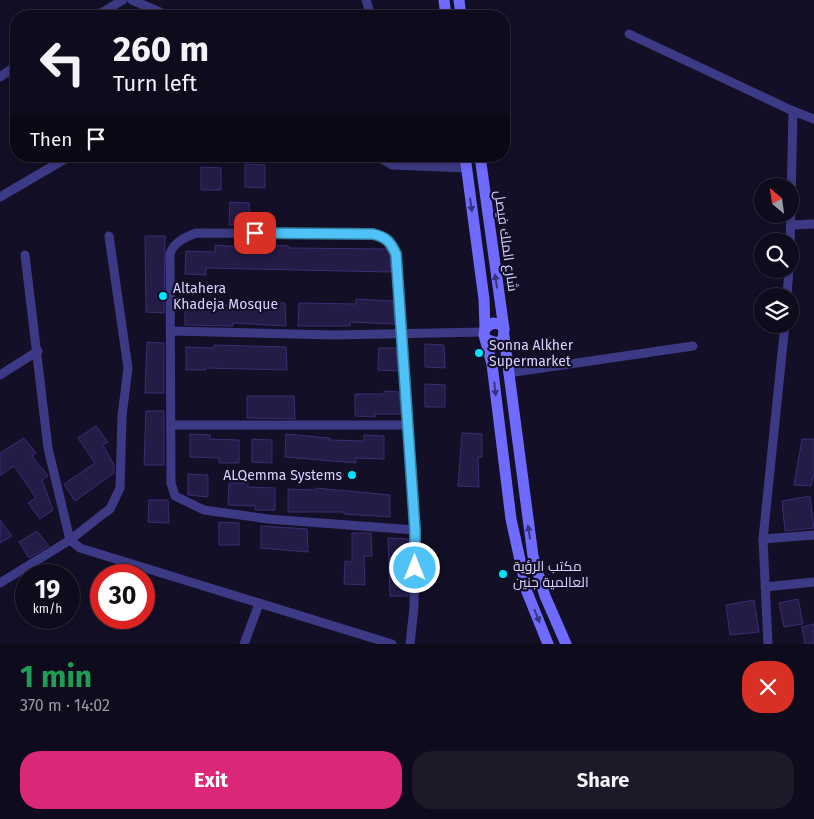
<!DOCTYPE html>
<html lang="en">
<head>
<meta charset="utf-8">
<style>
	body { margin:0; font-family:"Fira Sans",Cairo,sans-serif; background:#1c1929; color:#f1f3f6; height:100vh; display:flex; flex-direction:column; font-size:19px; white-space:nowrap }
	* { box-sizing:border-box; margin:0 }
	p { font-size:16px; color:#9b9ba3 }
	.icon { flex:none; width:28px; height:28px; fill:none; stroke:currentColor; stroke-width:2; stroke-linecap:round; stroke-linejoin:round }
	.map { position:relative; height:644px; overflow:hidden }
	.sheet { display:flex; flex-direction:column; background:#0e0b1c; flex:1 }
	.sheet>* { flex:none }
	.top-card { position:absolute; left:10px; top:10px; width:500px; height:152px; border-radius:20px; box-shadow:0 2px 8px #0003,0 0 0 1px #2e2b3b; background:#0e0b1c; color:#f1f3f6; overflow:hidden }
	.needle { width:32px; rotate:331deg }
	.buttons { position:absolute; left:754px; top:178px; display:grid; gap:10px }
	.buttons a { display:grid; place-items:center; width:45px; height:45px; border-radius:50%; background:#0e0b1c; box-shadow:0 2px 8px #0003,0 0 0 1px #2e2b3b; font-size:25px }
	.speed { position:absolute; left:15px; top:564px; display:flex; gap:10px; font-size:25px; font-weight:700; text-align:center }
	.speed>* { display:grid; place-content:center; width:65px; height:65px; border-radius:50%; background:#0e0b1c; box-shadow:0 2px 8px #0003,0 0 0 1px #2e2b3b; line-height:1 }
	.speed small { font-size:12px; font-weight:400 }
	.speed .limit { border:8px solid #d22; background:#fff; color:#111 }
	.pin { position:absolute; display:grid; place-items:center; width:42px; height:42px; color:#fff; margin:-21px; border-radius:10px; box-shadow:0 2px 8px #0006 }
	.me { position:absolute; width:55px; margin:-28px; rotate:0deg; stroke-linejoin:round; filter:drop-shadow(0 0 4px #0008) }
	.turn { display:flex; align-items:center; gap:18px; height:105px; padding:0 20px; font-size:22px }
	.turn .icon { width:65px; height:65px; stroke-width:2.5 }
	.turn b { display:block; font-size:35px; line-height:42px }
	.then { display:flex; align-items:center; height:48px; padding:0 20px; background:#0003; gap:10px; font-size:19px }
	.round { display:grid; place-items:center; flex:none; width:52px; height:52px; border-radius:20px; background:#1c1929 }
	.headline { display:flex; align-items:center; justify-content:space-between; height:85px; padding:0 20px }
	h1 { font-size:30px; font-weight:700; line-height:38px; color:#1e9e55 }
	.cta { display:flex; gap:10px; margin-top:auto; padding:10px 20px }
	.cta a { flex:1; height:58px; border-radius:20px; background:#db2777; color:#fff; font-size:20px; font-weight:700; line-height:58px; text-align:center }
	.cta a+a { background:#1c1929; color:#f1f3f6 }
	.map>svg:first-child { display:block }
</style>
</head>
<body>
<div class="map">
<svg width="814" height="644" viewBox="0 0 814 644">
	<rect width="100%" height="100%" fill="#130f26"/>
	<g fill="#241b47" stroke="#3b2d73">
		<path d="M245 164 265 165V188L245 187Z"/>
		<path d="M201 167 221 168V190H201Z"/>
		<path d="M230 202 249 203 250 226 229 225Z"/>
		<path d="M145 236H165L164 313 146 312Z"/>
		<path d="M215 245 270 249V245L289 246V248L387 249 390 256 391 272 206 268V275L185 274 186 251 215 252Z"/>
		<path d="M356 299 393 301 395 324 350 322V326H298L299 303 356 304Z"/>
		<path d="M240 301 285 303 286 326 233 323V326L185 325V305H240Z"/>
		<path d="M147 342 164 343V393H145Z"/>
		<path d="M425 344 444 345 445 368 425 367Z"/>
		<path d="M214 345 286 347 287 370 206 368V370H186V347L214 348Z"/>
		<path d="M379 348H396L398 371 378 370Z"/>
		<path d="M425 384 445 385V407H425Z"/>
		<path d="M384 391 399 392 401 414H375V417L355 416V394H384Z"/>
		<path d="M247 396H294L295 419 247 418Z"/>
		<path d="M146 411H164V465H144Z"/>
		<path d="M96 426 108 442 103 445 114 465V473L75 501 64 484 95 463 78 438Z"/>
		<path d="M462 433 482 434V457H478L479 487 458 486Z"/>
		<path d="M190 434 210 435V439L239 440V463H219V458L190 457Z"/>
		<path d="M286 434 330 438V440L364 441V435L384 436V459L355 458 356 463 285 457Z"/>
		<path d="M24 438 36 453 32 456 48 476 42 480 53 510 40 519 28 503 36 498 14 466 0 476V453Z"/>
		<path d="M252 439 272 440V463L252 462Z"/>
		<path d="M802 439H814V473L811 486 794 485Z"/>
		<path d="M188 474 208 475V497L188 495Z"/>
		<path d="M229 483H248V487L275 488V510H255V506L228 505Z"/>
		<path d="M316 488 390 495V517L344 514V512H288V489L316 490Z"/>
		<path d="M810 496 814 528 785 531 782 501Z"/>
		<path d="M149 500H168L169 523 148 522Z"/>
		<path d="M0 520 12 536 0 543Z"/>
		<path d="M219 522 239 523V545H219Z"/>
		<path d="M261 526 307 529 308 552 261 548Z"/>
		<path d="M37 531 49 546 29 558 19 542Z"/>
		<path d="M352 533H371L372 556H364L365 585 344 584 345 561 352 562Z"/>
		<path d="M388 538 408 539V596H390Z"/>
		<path d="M798 599 803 624 784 627 779 603Z"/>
		<path d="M754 600 759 632 730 635 726 605Z"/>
		<path d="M814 624V644H805L802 627Z"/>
	</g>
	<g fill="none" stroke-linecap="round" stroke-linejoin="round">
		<g stroke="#3d3a85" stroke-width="9">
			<path d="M132 0 169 16"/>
			<path d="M366 0 371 16"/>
			<path d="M96 16 123 0"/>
			<path d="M629 34 793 111 814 119"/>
			<path d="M0 77 16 66"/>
			<path d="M377 156 392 165 467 168"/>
			<path d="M0 197 70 156"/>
			<path d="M792 225 814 224"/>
			<path d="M196 233 373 234C386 237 390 241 396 254L415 530 268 519 204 510 175 496 171 483 170 254C173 242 186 237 196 233Z"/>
			<path d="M790 252 793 111"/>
			<path d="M25 255 48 448 70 540 80 548 392 644"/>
			<path d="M787 296 789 269"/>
			<path d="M785 324 763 539 814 535"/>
			<path d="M171 331 334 335 484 332"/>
			<path d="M508 373 693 346"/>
			<path d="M0 375 38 351"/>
			<path d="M171 425H407"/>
			<path d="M763 539 768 644"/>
			<path d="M0 583 70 540 103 514 110 509 120 488 122 416 128 368 109 236"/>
			<path d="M765 587 814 582"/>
			<path d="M244 644 259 604"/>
			<path d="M410 644 414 607 415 530"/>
		</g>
		<g stroke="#6f6bff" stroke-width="11">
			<path d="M444 0 446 16"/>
			<path d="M459 0 461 16"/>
			<path d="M465 156 484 299 485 328"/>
			<path d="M480 156 504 329"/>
			<path d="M504 336 533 556 545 596 566 644"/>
			<path d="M488 340 497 343 503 339 504 329 500 324 493 323 485 328 484 335 492 364 511 519 527 592 548 644"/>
		</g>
	</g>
	<defs><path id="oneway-solid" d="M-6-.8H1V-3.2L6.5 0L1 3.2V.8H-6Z" transform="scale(1.25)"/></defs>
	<g fill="#38347d">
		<use href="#oneway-solid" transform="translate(471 205) rotate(82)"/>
		<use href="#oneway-solid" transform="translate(496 281) rotate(-98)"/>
		<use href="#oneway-solid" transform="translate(495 389) rotate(84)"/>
		<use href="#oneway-solid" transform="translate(529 532) rotate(-99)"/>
		<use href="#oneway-solid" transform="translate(537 616) rotate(68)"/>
	</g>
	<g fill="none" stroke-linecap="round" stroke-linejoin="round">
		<defs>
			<path id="route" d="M255 233 373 234C386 237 390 241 396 254L415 530V568"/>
		</defs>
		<use href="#route" stroke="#337fa1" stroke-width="12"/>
		<use href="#route" stroke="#4fc3f7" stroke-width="9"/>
	</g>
	<g fill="#00e5ff" stroke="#130f26" stroke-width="2">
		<circle cx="163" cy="296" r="5"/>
		<circle cx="479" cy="353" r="5"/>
		<circle cx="352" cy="475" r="5"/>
		<circle cx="503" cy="574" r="5"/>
	</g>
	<g text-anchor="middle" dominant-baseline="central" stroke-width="4.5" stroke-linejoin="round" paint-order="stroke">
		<g font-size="14" fill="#d9d4ff" stroke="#130f26">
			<text transform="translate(506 241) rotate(82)">شارع الملك فيصل</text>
		</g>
		<g font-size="14" fill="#d9d4ff" stroke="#130f26" text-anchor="start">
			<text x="173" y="288">Altahera<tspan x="173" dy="16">Khadeja Mosque</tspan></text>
			<text x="489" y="345">Sonna Alkher<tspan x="489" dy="16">Supermarket</tspan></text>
			<text x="342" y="475" text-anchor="end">ALQemma Systems</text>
			<text x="513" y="566">مكتب الرؤية<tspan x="513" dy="16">العالمية جنين</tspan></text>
		</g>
	</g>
</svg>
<div class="buttons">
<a><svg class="needle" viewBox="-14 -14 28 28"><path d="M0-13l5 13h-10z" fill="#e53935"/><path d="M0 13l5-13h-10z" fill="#9b9ba3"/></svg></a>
<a><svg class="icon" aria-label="search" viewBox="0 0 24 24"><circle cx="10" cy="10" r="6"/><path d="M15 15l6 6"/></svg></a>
<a><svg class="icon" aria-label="layers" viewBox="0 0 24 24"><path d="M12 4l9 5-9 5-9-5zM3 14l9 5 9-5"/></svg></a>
</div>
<div class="speed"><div>19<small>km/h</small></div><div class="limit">30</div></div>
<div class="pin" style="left:255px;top:233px;background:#d93025"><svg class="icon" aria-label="arrive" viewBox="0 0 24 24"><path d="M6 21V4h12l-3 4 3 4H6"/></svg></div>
<svg class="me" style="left:415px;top:568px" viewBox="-20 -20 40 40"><circle r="17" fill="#4fc3f7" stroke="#fff" stroke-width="3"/><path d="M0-11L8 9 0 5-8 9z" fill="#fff"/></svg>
<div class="top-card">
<div class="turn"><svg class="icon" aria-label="left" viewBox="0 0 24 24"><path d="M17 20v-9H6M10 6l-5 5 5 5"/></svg><div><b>260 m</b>Turn left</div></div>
<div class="then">Then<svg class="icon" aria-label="arrive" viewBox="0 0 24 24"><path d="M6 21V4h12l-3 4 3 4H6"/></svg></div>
</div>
</div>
<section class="sheet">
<div class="headline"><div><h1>1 min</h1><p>370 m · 14:02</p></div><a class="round" style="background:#d93025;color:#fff"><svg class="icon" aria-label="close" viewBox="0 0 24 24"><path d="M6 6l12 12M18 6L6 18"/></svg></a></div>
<div class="cta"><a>Exit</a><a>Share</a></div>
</section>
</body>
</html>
